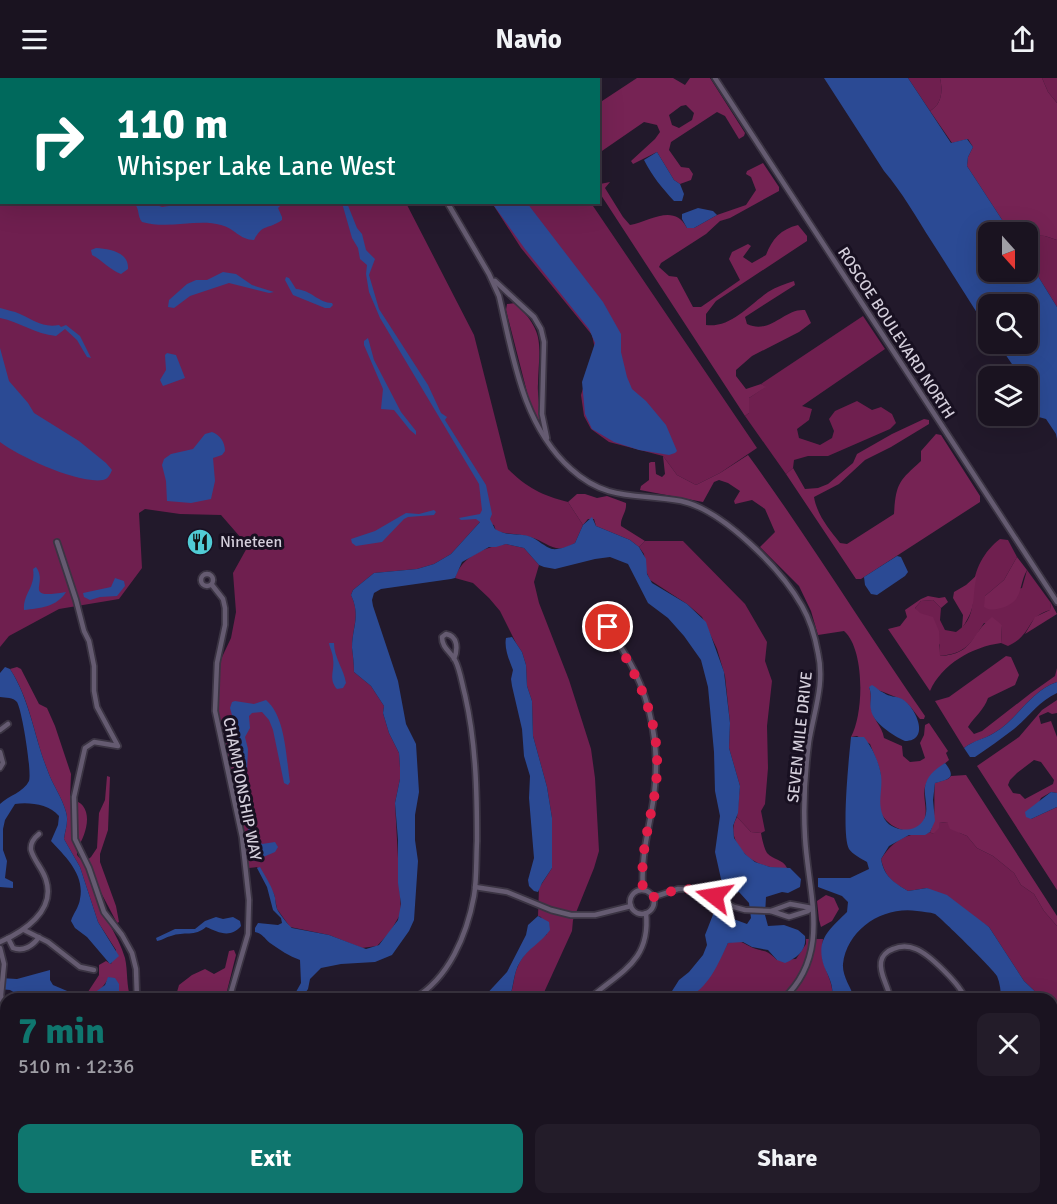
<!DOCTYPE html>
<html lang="en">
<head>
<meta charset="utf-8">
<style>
	body { margin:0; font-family:Signika,sans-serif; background:#231c29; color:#f1f3f6; height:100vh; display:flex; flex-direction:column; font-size:22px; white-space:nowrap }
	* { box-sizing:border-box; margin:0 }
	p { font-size:20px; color:#9f9ea5 }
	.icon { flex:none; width:33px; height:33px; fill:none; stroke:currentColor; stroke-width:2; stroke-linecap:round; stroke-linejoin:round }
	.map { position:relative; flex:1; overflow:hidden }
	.sheet { position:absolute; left:0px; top:915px; width:1058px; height:212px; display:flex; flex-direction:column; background:#1a1320; border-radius:18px 18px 0 0; box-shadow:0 6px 24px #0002,0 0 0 2px #38323e }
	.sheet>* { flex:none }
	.banner { position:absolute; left:0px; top:0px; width:600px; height:126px; box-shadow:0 6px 24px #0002,0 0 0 2px #38323e; background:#00695c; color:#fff; overflow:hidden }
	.needle { width:39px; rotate:159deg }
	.tools { position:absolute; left:978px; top:144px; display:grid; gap:12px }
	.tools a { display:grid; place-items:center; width:60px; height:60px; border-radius:12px; background:#1a1320; box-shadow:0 6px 24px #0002,0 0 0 2px #38323e; font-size:30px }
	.pin { position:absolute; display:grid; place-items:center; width:51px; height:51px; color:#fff; margin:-26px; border:3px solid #fff; border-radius:50%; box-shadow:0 2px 6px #0007 }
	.me { position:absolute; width:66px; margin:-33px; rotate:284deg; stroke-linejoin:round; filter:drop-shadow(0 0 4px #0008) }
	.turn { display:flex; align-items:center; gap:21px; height:126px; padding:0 18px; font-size:27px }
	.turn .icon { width:78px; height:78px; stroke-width:2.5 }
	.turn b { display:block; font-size:42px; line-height:51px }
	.round { display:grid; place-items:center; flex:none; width:63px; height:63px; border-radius:12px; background:#231c29 }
	.headline { display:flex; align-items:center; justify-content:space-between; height:102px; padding:0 18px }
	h1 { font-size:36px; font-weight:700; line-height:45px; color:#0f766e }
	.primary-button { display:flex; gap:12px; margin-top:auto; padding:12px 18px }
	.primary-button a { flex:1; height:69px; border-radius:12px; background:#0f766e; color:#fff; font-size:24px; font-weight:700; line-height:69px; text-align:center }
	.primary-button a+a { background:#231c29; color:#f1f3f6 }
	header { display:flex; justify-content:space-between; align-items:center; height:78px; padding:0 18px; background:#1a1320; font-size:27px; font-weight:700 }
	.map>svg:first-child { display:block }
</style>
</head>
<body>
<header><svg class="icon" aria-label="menu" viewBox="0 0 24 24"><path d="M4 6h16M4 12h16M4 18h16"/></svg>Navio<svg class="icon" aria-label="share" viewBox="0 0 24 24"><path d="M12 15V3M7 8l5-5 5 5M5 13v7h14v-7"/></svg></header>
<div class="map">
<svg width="1057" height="1126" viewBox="0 0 1057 1126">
	<rect width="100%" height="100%" fill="#22192b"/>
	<g fill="#6f1f4f">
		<path d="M0 0H248L2 2V124L406 125 474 257 508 391C526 409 543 418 568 424L583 447 575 465C554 478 549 464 530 459 518 455 508 457 496 453L494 447 480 444 451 476 434 486 417 491 374 495 353 512 351 517C361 538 352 549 352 570 353 578 354 586 354 594L371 608 384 628 383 635 389 655 399 675 400 689V701L395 725 401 835 390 854 377 868 362 870 329 857 290 849 277 831 274 816 257 789 249 790 218 642 215 594 231 560 236 534 233 495 248 468 221 437 180 436 145 431 139 435 142 490 119 521 59 531 9 558 0 569Z"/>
		<path d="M908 0H940C943 13 942 26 930 33Z"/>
		<path d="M1042 0H1057V25L1048 14Z"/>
		<path d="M492 125H591L757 370 720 395 696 407 677 397 663 378 609 364 591 351 584 338 581 317 595 271 592 257 521 170Z"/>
		<path d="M1028 157 1045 158 1057 162V229L1028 182Z"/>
		<path d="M863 238 885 271 802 328 812 331 809 342 797 351 799 360 820 367 832 360 834 353 829 341 835 333 857 323 872 332 881 329 892 336 896 345 890 351 828 378H808L794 382 793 390 786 396 745 338 749 335V320L765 309 761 306Z"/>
		<path d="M1000 461 1008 462 1017 479 1004 502 985 518 1022 510 1027 492 1051 525 1050 532C1025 539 1033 557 1008 568L1001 565 1002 547 984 545C971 566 965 576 939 578L940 567 915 530 921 523 933 522 941 530 940 542 945 552 956 554C972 544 973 529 973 512 974 492 984 473 1000 461Z"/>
		<path d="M645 463H683L745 526 767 564 765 583 772 603 767 648 768 690 765 726 761 733 765 753 761 755 751 754 737 739 740 708 729 670 730 645 725 598 717 571 702 539 687 526 650 502 646 493 644 476 639 469Z"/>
		<path d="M506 466 524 470 539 487 534 504 539 525 569 602 591 671 595 700 599 773 594 790 573 842 572 853 541 921H509C514 910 513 898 518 888 523 875 537 864 547 856L541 839 538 838 539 810 552 790V740L547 709 533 658 532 623 527 608 526 587 522 574 516 565 500 533 489 520 473 505 455 500C462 478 485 469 506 466Z"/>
		<path d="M947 744 960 755 967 758 977 770 993 778 1014 795 1021 807 1034 816 1044 833 1057 848V939L1052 932V921H1043L1024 903 989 849 927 810 908 813C892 804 885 799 881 781 888 770 898 760 911 757 918 756 923 758 930 754L933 756 939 745Z"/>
		<path d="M806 861H823C822 870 821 878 824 886 828 899 834 907 832 921H685C706 906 717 887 728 865 741 862 741 864 751 869 765 875 765 870 777 882L796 881 806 866Z"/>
	</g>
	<g fill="#762354" fill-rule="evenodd">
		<path d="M637 0H673L685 7 690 0H710L745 55 744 58 739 61 725 38 717 34 671 64 669 72 681 89 689 90 693 96 691 102 680 106 674 102 657 74 633 86 631 83 655 61 660 54 657 47 644 44 599 75V25ZM686 27 694 35 692 42 679 50 672 47 669 37 681 28Z"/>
		<path d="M940 0H1042L1048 14 1057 25V162L1045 158 1028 157V154H1010L967 88 968 79 973 69 968 61 952 65 930 33C942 26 943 13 940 0Z"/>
		<path d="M763 85 779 109V113L730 140 720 143 706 156 661 185 659 189 669 198 677 199 693 229H701L740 202 729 181 732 174 748 166 751 168 743 179 752 185 766 177C772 161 781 151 798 147L807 158V163L716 223 706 236V247C731 250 749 227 768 214 776 209 785 206 794 203L795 207 745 239 747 246C771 257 784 230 805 232L811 245 799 254 752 278 736 292V298L746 311 761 306 766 309 749 320V335L745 338 599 114 598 104 600 106 610 104 605 110 623 139 630 147C651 143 674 125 687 150H694L717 137 746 127 756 112 751 99 746 96 747 93Z"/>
		<path d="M515 225C546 255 539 266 538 306 537 318 541 331 539 343L529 322 506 232 507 226Z"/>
		<path d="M924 341 929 342V346L891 369 865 382 839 406 814 419C817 437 829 451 840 465L847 466 894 436C896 405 899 403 921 383V373L936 356 941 357 980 418V424L861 501H856L786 396 793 390 805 411 818 410 828 406 853 385 857 376 892 356Z"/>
		<path d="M748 377C810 462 865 552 925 638L924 641H920C915 635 910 627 904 623 902 621 871 609 869 609 872 617 870 621 871 629 873 643 882 647 884 660L902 668 903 678 910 684 920 683 925 680 920 665 924 657 925 647 929 645 948 673 946 675 949 682C940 690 929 696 925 709 922 722 930 734 922 746 909 762 882 746 879 729 877 721 881 710 881 701 881 690 874 677 870 666L857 658 851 659C864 636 865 571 844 553L818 557 811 533 799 508 760 469 775 454 765 431 752 422 735 426 734 423 740 413 728 405 719 402 714 404 703 424 640 412 641 408 649 402V385L651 384H655L656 396 662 399 665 396 663 378 677 397 696 407 720 395Z"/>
		<path d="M577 416H585L597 420 607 418 626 425C627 434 620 440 621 448L645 463 639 469 630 462 596 448 594 441H588L583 447 568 424Z"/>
		<path d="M1017 479 1027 492C1017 510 1025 525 997 531 991 532 989 532 984 529L985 518 1004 502Z"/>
		<path d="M977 497C971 521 978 527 962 550L963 537 953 520 954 514 966 507Z"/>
		<path d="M928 518 939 520 945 519 948 524 941 530 933 522 921 523 915 530 920 535 933 539 939 553 940 578C975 576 969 557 992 539L1002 547 1001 565C972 569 942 586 930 613L888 551 900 548 907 539 905 532 921 521Z"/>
		<path d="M1051 525 1057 536 1025 556 1035 539 1050 532Z"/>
		<path d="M1006 578 1011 579 1019 597 1015 607 988 620C984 632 975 638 968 649L974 656 982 653 1031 615 1055 598 1057 590V604C1030 613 1018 641 994 655 985 661 973 663 964 670L935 623 949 619Z"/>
		<path d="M17 589 21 591 39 626 47 630 55 648 71 696 70 720C74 722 80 724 83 728 92 740 84 760 77 771V777L84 785 91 779 97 770 99 735 105 722 107 698 110 699 108 752 100 776V784L116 828 119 844 117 845 97 807 94 811C100 836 118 855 125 880 128 893 126 908 131 921H119V917L109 899C104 909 95 919 84 920L99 897V887L106 883 111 886 116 872 98 844 80 789 64 761C65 752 69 743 66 734 62 719 52 706 47 691 34 658 30 621 10 591Z"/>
		<path d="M1057 622V635L1052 636 1048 634 1039 638 1041 646 1051 643 1057 659V715L1051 714 1041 720 1031 741 1057 729V812L977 688 1019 659 1042 632ZM1034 682 1041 684 1054 702 1053 706 1025 721 1020 716 1013 715 1008 707 1010 702 1017 695Z"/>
		<path d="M966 697 1057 838V848L1044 833 1034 816 1021 807 1014 795 993 778 977 770 967 758 950 751 947 744 939 745V750L933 756 930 754C937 739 933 722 935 705L948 701 951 698Z"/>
		<path d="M737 739 751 754 761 755C762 761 764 770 767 775 773 782 783 781 787 790 779 790 771 790 763 787 744 781 725 758 737 739Z"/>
		<path d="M826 817 834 820 839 831 832 843 821 849 819 842 817 823Z"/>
		<path d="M234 872 236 877 225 921H175L179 907 192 897 205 891 214 896 225 890 229 873Z"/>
		<path d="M616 1121H686L685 1126H624Z"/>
	</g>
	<g fill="#2b4a94">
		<path d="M824 0H908L951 65 967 61 973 69 968 79 967 88 1010 154H988V194H1028V182L1057 229V361L1056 356 1046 341 1035 338 1028 325V298H1020L999 267 995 266H1028V226H988V262L986 249C968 221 950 192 932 164 916 139 902 114 884 93Z"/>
		<path d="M657 74 674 102 680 106 684 116 682 123H674C662 110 652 98 644 82Z"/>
		<path d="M195 124 283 125 278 130 282 139V142C268 152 263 145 254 162 240 162 234 150 221 147 197 140 169 152 142 144 137 138 140 131 134 125H151L162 129Z"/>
		<path d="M342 125H347L357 150 362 156 366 172 375 181 369 197 379 231 428 307 441 335 447 339 445 342 486 407 492 436 490 441 495 451C507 459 519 454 531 459 538 462 545 469 552 471 559 472 569 468 575 465L583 447 592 439 596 448 630 462 639 469 646 481 647 496 652 505 687 526 706 544 724 594 730 645 729 670 740 708 738 735 733 748 734 760 745 776 755 784 770 789 790 790 801 801 800 809 788 815 782 814 766 819 765 837 768 848 784 847 798 852 805 858C807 872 797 880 785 885L777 882 768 872 752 869 743 864 728 865C719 884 708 912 686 920 681 922 673 921 667 921L679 902 689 894 703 877 707 867 705 857 707 852 714 834 720 830 728 839 747 846 751 840 749 825 739 814 734 815 728 814 721 801 715 774 720 738 715 713 714 674 708 609 701 582 684 558 668 540 648 525 628 486 610 479 595 481 555 491 544 489 539 487 524 470 506 466 496 469H489L462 484 455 500 451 501 381 511 374 515 372 522 373 528 398 603 406 646 416 666 419 714 415 737V762L418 783 414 842 409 853 392 877 375 884 341 886 321 890 310 901 308 911 301 921H292L301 905 300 882C289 878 280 872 270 865 264 860 263 856 255 854V850L258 845 278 847 282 845 281 840 273 832 267 809 257 790 260 789C265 798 271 807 274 816 276 821 275 826 277 831 279 835 289 848 292 850L329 857 366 871 379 867 398 842 401 826 398 805V762L395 725 400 701V689L399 675 389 655 383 635 384 628 371 608 354 594C354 586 353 578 352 570 352 549 361 539 351 517L353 512 374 495 417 491 434 486 451 476 480 444 476 441 461 442 459 440 480 436 482 432 479 406 380 240 369 214 366 196 367 187 360 181 358 170 352 160Z"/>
		<path d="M492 125H527L603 224 621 256V274L627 299 632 311 646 323 666 347 677 373 675 375 669 377 639 372 614 364 592 351 585 336 582 304 595 265 589 251 525 171Z"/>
		<path d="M698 130 713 133 717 137 694 150H687L682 141V136Z"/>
		<path d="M96 170C110 171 129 174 128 191L121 196C110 192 102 182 92 177L91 172Z"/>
		<path d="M223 194 236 196 252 207 274 214 269 215 229 205 190 218 174 230 168 229 169 222 187 206 196 202H207Z"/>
		<path d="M286 199 289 200 296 211C311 212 319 225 332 225L333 227 330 230H325L293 217 285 202Z"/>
		<path d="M0 230C6 232 14 233 20 236 34 242 42 250 59 247L61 249 66 247 80 258 91 280 87 279 77 262 65 251 56 258C35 256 20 244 0 240Z"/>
		<path d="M368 260 374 282 401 334 416 353V357L410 352 394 332 381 331 383 311 364 267V263Z"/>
		<path d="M0 270 9 303 28 325 34 335 79 363 106 385 112 392C110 397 108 401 103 402 78 406 20 379 0 364Z"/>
		<path d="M167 275 176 277 185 300 163 308 160 302 166 292 165 277Z"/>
		<path d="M212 354C220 357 225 364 225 373L222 377 213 380 215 403 211 421 191 425 167 423 166 403 162 387 164 381 171 376 193 371 205 356Z"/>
		<path d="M434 432 436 434 434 437 408 439 404 441 382 464 356 468 352 465 351 461 375 453 406 435 419 436Z"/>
		<path d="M897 478 901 479 908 494 905 498 877 517 871 516 865 507 864 499Z"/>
		<path d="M36 489C49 506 21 522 66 514 57 529 40 530 24 532 23 515 36 509 33 491Z"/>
		<path d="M115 500 124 503 125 508 117 518 100 519 90 522 84 519 83 515 111 509Z"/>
		<path d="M512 559 522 574 526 587 527 608 532 623 533 658 547 709 552 740V790L542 805 538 814 534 813 529 808 528 802 534 780 529 720 530 698 524 678 522 651 512 608 511 601 513 592C509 582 504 570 506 560Z"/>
		<path d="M329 565H334C334 580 344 591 346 605L343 610 337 611C328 601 335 592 333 581 333 575 330 571 329 565Z"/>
		<path d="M5 589 10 591C30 622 34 658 47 691 52 706 62 719 66 734 69 744 65 752 64 761L80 789 98 844 119 878 110 886 87 859 75 850 71 843C73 836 79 829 80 821 85 797 66 779 51 763L58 747 59 738C49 726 29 724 15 726L5 742 3 751V772L7 783 5 800 13 804V810L0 809V726C8 718 24 714 29 703 32 694 22 632 17 624 13 619 6 620 0 619V595Z"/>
		<path d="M1057 604V615C1039 623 1029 639 1014 651 1001 661 988 670 975 679H970L964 670C974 662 985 661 994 655 1018 641 1030 613 1057 604Z"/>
		<path d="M872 607C876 609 879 613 884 615 889 619 896 618 902 621 916 629 931 663 905 663 894 658 873 645 871 632 869 623 873 620 869 609Z"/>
		<path d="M266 622C286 639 286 680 290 704L288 707 284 705 273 652 269 642 262 634 252 635 249 638 250 650 245 659 248 671 247 694 253 747 256 758 262 766 275 764 278 769 275 774 254 783 252 781 250 760 237 691 235 648 230 630 232 624 235 623 254 626Z"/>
		<path d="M851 659H864C872 669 879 684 881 697 883 712 877 724 883 738 889 754 916 757 924 741 930 730 922 716 926 705 929 696 937 690 945 685 957 700 949 701 935 705L933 722 935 743 930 754 925 757H909L889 768 881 781C884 798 893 804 908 813L927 810 947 817 989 849 1024 903 1043 921H1001C1001 914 1000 905 997 898 994 892 942 841 935 836 930 834 923 834 917 833 883 828 847 851 843 886 842 898 851 910 855 921H832C834 907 829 900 824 888 815 861 830 851 847 834L848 824 842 818 818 809V800H850L869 791 867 784C862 781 852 776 849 771 841 756 849 679 851 659Z"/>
		<path d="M1051 714 1057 715V729L1031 741 1026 739 1025 734Z"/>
		<path d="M538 838 549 844 550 852C542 864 527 871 520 884 513 895 514 909 509 921H482L507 894 526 857 528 847Z"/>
		<path d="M216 839 223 841 233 839 240 843 241 848C230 861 218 854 206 849 195 859 184 853 171 858 166 859 163 862 157 863L156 860 175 851H195L205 843Z"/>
		<path d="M50 892V902L53 907 86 921 105 907 108 899 115 900 119 906V921H26L10 912 0 911V900L17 901Z"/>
		<path d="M1057 1051V1109L1052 1110V1056Z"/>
		<path d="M928 1120H1032V1121L1027 1126H932L927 1125Z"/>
		<path d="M67 1121H126V1126H69Z"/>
	</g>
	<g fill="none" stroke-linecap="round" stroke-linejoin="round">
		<defs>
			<g id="minor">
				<path d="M390 0V2"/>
				<path d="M715 0 1057 524"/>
				<path d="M330 2 332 0"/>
				<path d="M447 124 489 196 499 218C513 278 522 347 571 391 607 424 638 415 681 423 723 432 781 491 802 528 810 542 815 558 818 575 825 606 814 633 809 664 805 695 803 727 805 759 808 816 832 876 783 921"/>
				<path d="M495 203 534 239 541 251 544 264 542 336 547 360"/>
				<path d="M57 464 76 522 84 553 89 563 94 588V613L97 629 118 668 94 664 85 670 74 719 75 761 89 790 104 834 122 857 132 875 136 891 137 921"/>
				<circle cx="207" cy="502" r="6"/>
				<path d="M212 507 223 521 225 530V547L217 585 215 633 242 759 249 822 248 856 229 921"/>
				<path d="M603 540C613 558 625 574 634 592 651 627 659 668 655 707 652 745 640 773 643 812"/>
				<path d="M0 652 8 646"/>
				<path d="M0 674 3 685 0 690"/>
				<path d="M475 809 507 814 551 832 571 837H595L631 828"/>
				<circle cx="642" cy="824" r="12"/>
				<path d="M654 819 678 811H692L707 814 734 829 745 832 771 833 789 839 808 833 812 830"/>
				<path d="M771 833 790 826 812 830"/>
				<path d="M24 852 48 864 80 889 94 892"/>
				<path d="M8 860 13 870C23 874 33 868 39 859"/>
				<path d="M0 864C23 854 56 833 46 802 43 791 34 783 31 772 30 765 34 760 39 756"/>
				<path d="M0 870 4 886 1 917 2 923 6 925"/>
				<path d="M413 921C449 901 467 856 474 818 477 800 476 781 477 763 477 714 476 665 465 617 462 606 460 591 455 582 450 573 442 570 442 559L446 556C458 558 458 571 454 581"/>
				<path d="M589 921C619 894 651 884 646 835"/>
				<path d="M890 921C889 908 879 897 881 884 882 878 887 873 893 871 900 868 909 868 916 871 929 876 962 908 965 921"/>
				<path d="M0 939 6 942"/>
				<path d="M0 988 6 982"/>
				<path d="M0 1019 6 1012"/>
				<path d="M0 1042 6 1034"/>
				<path d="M0 1089 6 1094"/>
				<path d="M0 1107 6 1112"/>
				<path d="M17 1120 24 1126"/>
				<path d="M350 1120 352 1126"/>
				<path d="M603 1120 610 1126"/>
				<path d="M844 1120 846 1126"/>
				<path d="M536 1124 543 1120"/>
				<path d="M166 1126V1120"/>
				<path d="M780 1126 781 1120"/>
				<path d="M911 1126 915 1120"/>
			</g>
		</defs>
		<use href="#minor" stroke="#3b3443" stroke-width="8"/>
		<use href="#minor" stroke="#655b71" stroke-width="4.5"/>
	</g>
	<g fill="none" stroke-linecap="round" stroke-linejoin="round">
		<path stroke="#e11d48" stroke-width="10" stroke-dasharray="0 18" d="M608 549C642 605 666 652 654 720 648 751 640 779 643 812L649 814 654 819C675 811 693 807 714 818"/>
	</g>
	<defs>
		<symbol id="restaurant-disc" viewBox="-11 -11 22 22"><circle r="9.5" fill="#51ccd5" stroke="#181021"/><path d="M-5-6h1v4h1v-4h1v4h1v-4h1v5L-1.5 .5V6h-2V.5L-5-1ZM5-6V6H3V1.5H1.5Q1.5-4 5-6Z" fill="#111"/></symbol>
	</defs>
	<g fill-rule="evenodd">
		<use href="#restaurant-disc" x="185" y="449" width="30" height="30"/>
	</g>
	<g text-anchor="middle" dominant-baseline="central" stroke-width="6" stroke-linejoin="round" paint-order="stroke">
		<g font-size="16" fill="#d4cedb" stroke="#181021">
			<text transform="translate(896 255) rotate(57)">ROSCOE BOULEVARD NORTH</text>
			<text transform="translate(800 659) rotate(-84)">SEVEN MILE DRIVE</text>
			<text transform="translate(242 711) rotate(79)">CHAMPIONSHIP WAY</text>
		</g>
		<g font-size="16" fill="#d4cedb" stroke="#181021" text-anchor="start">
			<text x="220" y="464">Nineteen</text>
		</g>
	</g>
</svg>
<div class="tools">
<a><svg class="needle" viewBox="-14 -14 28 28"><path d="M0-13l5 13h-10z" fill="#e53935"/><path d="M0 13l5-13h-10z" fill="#9f9ea5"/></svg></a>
<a><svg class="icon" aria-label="search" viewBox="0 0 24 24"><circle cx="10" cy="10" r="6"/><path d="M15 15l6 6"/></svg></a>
<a><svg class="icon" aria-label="layers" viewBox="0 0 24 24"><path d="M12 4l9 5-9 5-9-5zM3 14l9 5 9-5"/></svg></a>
</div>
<div class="pin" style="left:608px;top:549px;background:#d93025"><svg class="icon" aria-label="arrive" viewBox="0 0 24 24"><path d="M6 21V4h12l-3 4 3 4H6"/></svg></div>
<svg class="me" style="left:714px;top:818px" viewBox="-20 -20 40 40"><path d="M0-17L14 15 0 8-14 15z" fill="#e11d48" stroke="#fff" stroke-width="4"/></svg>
<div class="banner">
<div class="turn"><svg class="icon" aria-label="right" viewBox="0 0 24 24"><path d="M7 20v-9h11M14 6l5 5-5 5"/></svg><div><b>110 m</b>Whisper Lake Lane West</div></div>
</div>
<section class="sheet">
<div class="headline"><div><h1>7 min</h1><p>510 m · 12:36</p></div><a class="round"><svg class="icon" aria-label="close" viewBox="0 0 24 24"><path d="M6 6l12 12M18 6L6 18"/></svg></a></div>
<div class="primary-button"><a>Exit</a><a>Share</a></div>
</section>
</div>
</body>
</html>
